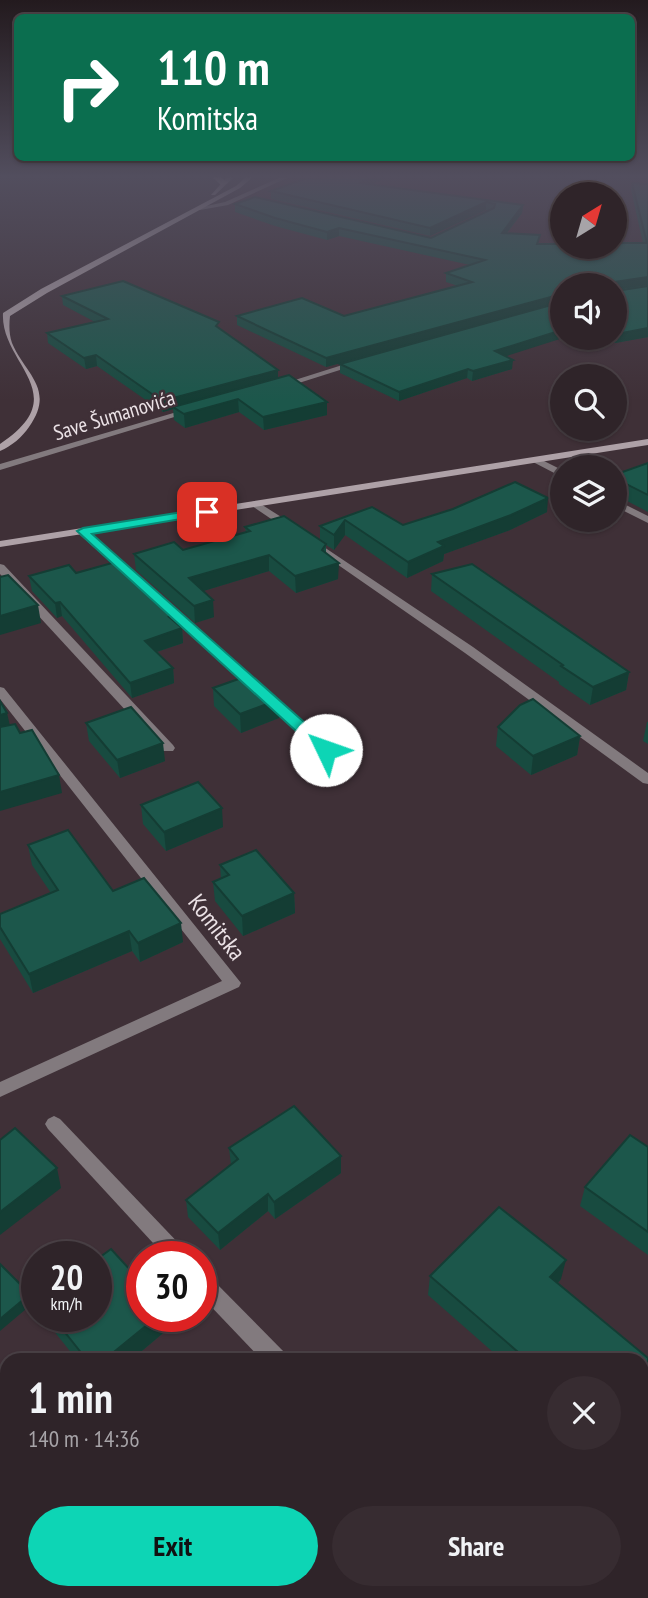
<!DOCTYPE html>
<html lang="en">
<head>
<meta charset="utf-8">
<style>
	body { margin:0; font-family:"PT Sans Narrow",sans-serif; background:#372c31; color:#f1f3f6; height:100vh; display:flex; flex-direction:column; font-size:26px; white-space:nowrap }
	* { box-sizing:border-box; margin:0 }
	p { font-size:23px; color:#a7a4a8 }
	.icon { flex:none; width:38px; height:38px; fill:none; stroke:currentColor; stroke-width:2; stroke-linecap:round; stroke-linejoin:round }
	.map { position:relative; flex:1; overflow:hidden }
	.side { position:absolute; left:0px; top:1353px; width:649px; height:247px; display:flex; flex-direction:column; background:#2f2429; border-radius:21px 21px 0 0; box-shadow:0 2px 5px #0004,0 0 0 2px #4a4146 }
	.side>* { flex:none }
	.guide { position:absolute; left:14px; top:14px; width:621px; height:147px; border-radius:10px; box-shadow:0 2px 5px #0004,0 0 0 2px #4a4146; background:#0b6e4f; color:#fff; overflow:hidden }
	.needle { width:46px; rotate:37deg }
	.controls { position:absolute; left:550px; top:182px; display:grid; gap:14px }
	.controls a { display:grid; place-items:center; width:77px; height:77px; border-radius:50%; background:#2f2429; box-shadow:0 2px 5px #0004,0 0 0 2px #4a4146; font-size:35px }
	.speed { position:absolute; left:21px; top:1241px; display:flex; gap:14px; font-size:35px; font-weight:700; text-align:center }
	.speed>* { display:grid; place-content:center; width:91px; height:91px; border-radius:50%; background:#2f2429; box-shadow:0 2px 5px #0004,0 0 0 2px #4a4146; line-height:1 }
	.speed small { font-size:18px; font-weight:400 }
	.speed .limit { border:10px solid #d22; background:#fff; color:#111 }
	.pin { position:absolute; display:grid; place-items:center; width:60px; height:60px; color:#fff; margin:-30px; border-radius:14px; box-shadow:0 4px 10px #0006 }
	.me { position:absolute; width:77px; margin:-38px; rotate:312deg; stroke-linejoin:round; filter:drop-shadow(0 0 5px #0008) }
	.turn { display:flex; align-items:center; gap:24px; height:147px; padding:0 28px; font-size:32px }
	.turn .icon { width:91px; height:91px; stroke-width:2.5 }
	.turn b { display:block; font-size:49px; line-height:60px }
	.round { display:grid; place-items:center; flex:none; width:74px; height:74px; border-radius:37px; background:#372c31 }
	.overview { display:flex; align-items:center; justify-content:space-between; height:119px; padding:0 28px }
	h1 { font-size:42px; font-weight:800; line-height:52px }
	.cta { display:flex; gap:14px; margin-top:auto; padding:14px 28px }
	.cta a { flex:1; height:80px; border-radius:42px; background:#0dd5b5; color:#111; font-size:28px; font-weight:800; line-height:80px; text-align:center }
	.cta a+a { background:#372c31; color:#f1f3f6 }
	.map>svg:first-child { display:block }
</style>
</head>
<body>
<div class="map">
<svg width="648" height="1598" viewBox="0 0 648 1598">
	<rect width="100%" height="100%" fill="#3f3037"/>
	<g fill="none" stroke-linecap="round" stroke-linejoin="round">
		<g fill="#827a7e" fill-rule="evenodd">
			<path d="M281 177 287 178 228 205 200 210 197 208 225 202Z"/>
			<path d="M355 361 362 363 283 388 276 386Z"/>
			<path d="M187 409 194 411 0 470V464Z"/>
			<path d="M536 457 562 470V477L533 462V458Z"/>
			<path d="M614 499 648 516V523L614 506Z"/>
			<path d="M256 501 297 527V531H289L252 506V502Z"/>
			<path d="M83 529 133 571V575H125L79 534V530Z"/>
			<path d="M312 539 473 647 648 773V784L643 783 465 653 308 544V540Z"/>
			<path d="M0 564 4 565 173 745 175 748 173 751H163L0 574Z"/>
			<path d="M165 602 169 603 331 747 333 750 331 753H321L161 607 159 605Z"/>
			<path d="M0 687 4 688 241 983 239 987 0 1097V1082L222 981 0 699Z"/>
			<path d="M54 1116 60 1119 185 1250 188 1256H165L48 1129 45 1124 48 1119Z"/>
			<path d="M201 1273 208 1275 285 1353 288 1360H262L201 1296Z"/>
			<path d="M504 1592H532L534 1598H506Z"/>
		</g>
		<g fill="#aea1a7" fill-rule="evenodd">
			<path d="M227 177H234L215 195H211Z"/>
			<path d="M246 177H253L240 188 47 293 10 316C9 325 9 334 12 343 25 374 56 389 29 427 22 437 12 446 0 451V444C76 394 0 364 3 313L41 289 236 186Z"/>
			<path d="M648 439V445L0 547V541Z"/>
		</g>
		<path fill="#cfbfc6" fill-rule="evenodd" d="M212 177H221L228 183 221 185Z"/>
	</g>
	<g fill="#184b40">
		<path d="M325 177H386L371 185 523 205 522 213 507 233 539 244 643 243 631 190 632 183 648 184V337L615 343 606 338H614V285L506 356 512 369 472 381 467 378 399 401 340 373V364L546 307 326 367 237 325V316H344L458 286 446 282V273L470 265 339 236 327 240 275 226 235 212V204L431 238 488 210H486L430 236 271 199V191L322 179Z"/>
		<path d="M62 296 219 328 278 370V378L327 402V415L264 430 239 412 185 428 174 420 173 409 163 412 97 366 86 369 48 343 47 333 95 322 63 305Z"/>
		<path d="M648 463V512L614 494V475Z"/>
		<path d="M372 507 403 525 547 512 510 530 444 554 443 561 407 578 345 535 334 550 326 545V553L338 579 296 593 269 571 203 591 214 617 195 623 136 570 134 554 183 550 246 532 245 527 320 540V526Z"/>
		<path d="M76 573 179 626 182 628 183 643 157 652 173 668 174 683 132 698 62 616 57 618 32 591 29 576Z"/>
		<path d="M432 574 629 672 626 690 590 705 559 684V682L431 591Z"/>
		<path d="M213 688 279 718 241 733 214 706Z"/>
		<path d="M647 722H648V744L643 741Z"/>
		<path d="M86 723 165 761 120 778 89 741Z"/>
		<path d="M498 727 580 736 577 755 531 775 496 746Z"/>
		<path d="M141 805 223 827 166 851 143 824Z"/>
		<path d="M28 845 113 891 183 942 140 962 132 951 33 993 0 939V914L51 893 32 865Z"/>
		<path d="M220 865 294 893 295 913 243 936 215 901 213 882 221 879Z"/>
		<path d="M648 1147V1255L580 1206 585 1187Z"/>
		<path d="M229 1148 341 1156V1173L275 1219 268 1211 220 1250 188 1217 186 1200 231 1165Z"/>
		<path d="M430 1276 561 1279 558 1283 648 1358V1473L642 1468V1360H502L428 1295Z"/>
		<path d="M45 1316H166L168 1329 131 1360H77L46 1321Z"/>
		<path d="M208 1592H265L260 1598H213Z"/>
	</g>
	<g fill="#143d34">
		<path d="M372 177H386L359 191 360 183Z"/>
		<path d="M486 202V210L430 236V228Z"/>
		<path d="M523 205 522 213 501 240 502 233Z"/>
		<path d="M339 228V236L327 240V232Z"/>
		<path d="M648 277V285L614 290V285L615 282Z"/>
		<path d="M562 294V302L326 367V358Z"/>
		<path d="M648 328V337L615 343 617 334Z"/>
		<path d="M562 330V338H563L494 360 495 351Z"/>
		<path d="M96 355 97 366 86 369 84 358Z"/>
		<path d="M513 360 512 369 472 381 473 371Z"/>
		<path d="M468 369 467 378 399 401V392Z"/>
		<path d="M278 370V380L173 407V409L163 412 162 401Z"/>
		<path d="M238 399 239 412 185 428 184 414Z"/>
		<path d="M327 402V415L264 430 263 417Z"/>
		<path d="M548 498 547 512 510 530 444 554 443 561 407 578 408 562 438 542Z"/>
		<path d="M345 520V535L334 550V535Z"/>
		<path d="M269 555V571L190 595 189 578Z"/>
		<path d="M339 563 338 579 296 593 295 576Z"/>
		<path d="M213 600 214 617 195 623 194 606Z"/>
		<path d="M60 602 62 616 57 618 55 603Z"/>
		<path d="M38 605 41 623 0 635V616Z"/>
		<path d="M178 614 179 628 169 617Z"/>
		<path d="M182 628 183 643 147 655 145 641Z"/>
		<path d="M173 668 174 683 132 698 130 683Z"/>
		<path d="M629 672 626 690 590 705 593 687Z"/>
		<path d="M278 700 279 718 241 733 240 714Z"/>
		<path d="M7 713 11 730 0 734V715Z"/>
		<path d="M580 736 577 755 531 775 533 756Z"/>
		<path d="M163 743 165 761 120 778 117 760Z"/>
		<path d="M59 775 62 793 0 811V792Z"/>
		<path d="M222 808 223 827 166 851 164 832Z"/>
		<path d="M294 893 295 913 243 936 242 916Z"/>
		<path d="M181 923 183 942 140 962 138 943Z"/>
		<path d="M129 931 132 951 33 993 29 974Z"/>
		<path d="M341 1156V1173L275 1219 274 1202Z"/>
		<path d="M57 1168 61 1188 0 1235V1212Z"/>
		<path d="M268 1194V1211L220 1250 218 1233Z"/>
		<path d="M566 1260 561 1279 546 1296 550 1277Z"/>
		<path d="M30 1294 32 1304 0 1331V1319Z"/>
		<path d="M158 1316H166L168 1329 131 1360H104Z"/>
		<path d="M249 1592H265L260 1598H244Z"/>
	</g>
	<g fill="#1c574b" stroke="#143d34" stroke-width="2">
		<path d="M325 177H372L360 183 523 205 502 233 540 235 537 244H562V247H614V243H647L632 183 648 184V277L615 282 614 285H562V294L326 358 237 316 302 298 344 316 472 282 446 273 485 260 339 228 327 232 275 218 235 204 255 197 431 238 494 208 495 204 486 202 430 228 271 191 307 178 322 179Z"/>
		<path d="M123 281 219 322 216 326 278 370 162 401 96 355 84 358 47 333 108 319 62 296Z"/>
		<path d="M648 286V328L617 334 614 333V290L616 291Z"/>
		<path d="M562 302V330L495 351 513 360 473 371 468 369 399 392 340 364Z"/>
		<path d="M289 375 327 402 263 417 238 399 184 414 173 407Z"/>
		<path d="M648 463V495L614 478V475Z"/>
		<path d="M515 482 548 498 511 515 438 542 444 546 408 562 345 520 334 535 320 526 372 507 403 525 453 509Z"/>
		<path d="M284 516 326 544 322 550 339 563 295 576 269 555 189 578 213 600 194 606 134 554 174 542 183 550 250 531 245 527Z"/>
		<path d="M119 561 178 614 169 617 182 628 145 641 173 668 130 683 60 602 55 603 29 576 69 565 76 573Z"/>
		<path d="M472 564 629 672 593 687 561 666 563 665 432 574Z"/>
		<path d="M8 575 38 605 0 616V577Z"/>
		<path d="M250 675 278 700 240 714 213 688Z"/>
		<path d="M533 699 580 736 533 756 498 727 520 705Z"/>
		<path d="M0 701 7 713 0 715Z"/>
		<path d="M131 707 163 743 117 760 86 723Z"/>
		<path d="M15 724 20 733 32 730 59 775 0 792V727Z"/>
		<path d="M198 782 222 808 164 832 141 805Z"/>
		<path d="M68 830 113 891 144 878 181 923 138 943 129 931 29 974 0 927V914L58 890 28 845Z"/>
		<path d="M256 850 294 893 242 916 213 882 229 875 220 865Z"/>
		<path d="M294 1106 341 1156 274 1202 268 1194 218 1233 186 1200 238 1159 229 1148Z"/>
		<path d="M15 1128 57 1168 0 1212V1140Z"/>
		<path d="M630 1135 648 1147V1232L585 1187Z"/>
		<path d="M499 1207 566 1260 550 1277 648 1358V1450L642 1444V1360H523L525 1358 430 1276Z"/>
		<path d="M111 1249 142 1283V1316H158L104 1360H87L52 1316H96V1260Z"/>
		<path d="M0 1264 30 1294 0 1319Z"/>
		<path d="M0 1557 7 1568V1592H23L27 1598H0Z"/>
		<path d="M219 1592H249L244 1598H223Z"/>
		<path d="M348 1592H353L358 1598H344Z"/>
	</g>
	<linearGradient id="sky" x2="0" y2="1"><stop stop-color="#231a1e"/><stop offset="0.44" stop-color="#524e5e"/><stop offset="1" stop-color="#524e5e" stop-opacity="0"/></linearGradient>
	<rect width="648" height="401" fill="url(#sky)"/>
	<path fill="#0dd5b5" stroke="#088a76" stroke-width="2" d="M207 508 211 509V514L92 534 331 746 333 750 331 753H320L77 531 83 528Z"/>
	<g text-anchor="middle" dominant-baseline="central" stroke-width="5" stroke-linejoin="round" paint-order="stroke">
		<g font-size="21" fill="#ebe2e6" stroke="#3f3037">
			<text transform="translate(114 415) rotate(-17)">Save Šumanovića</text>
		</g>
		<g font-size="24" fill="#ebe2e6" stroke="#3f3037">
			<text transform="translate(217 927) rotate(52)">Komitska</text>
		</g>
	</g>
</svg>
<div class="controls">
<a><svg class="needle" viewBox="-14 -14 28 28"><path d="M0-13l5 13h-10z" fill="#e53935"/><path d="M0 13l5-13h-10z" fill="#a7a4a8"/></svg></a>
<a><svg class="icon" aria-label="sound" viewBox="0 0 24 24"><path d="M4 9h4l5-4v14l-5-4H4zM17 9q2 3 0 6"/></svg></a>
<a><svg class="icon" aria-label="search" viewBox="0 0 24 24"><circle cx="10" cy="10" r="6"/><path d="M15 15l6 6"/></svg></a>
<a><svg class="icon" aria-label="layers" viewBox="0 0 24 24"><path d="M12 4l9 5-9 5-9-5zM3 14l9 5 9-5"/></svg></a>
</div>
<div class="speed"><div>20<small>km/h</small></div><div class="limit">30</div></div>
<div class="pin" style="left:207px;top:512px;background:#d93025"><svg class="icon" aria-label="arrive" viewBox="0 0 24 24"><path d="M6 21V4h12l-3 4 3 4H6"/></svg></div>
<svg class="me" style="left:326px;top:750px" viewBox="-20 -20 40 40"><circle r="19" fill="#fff"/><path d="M0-13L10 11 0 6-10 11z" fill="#0dd5b5"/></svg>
<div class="guide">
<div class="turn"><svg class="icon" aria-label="right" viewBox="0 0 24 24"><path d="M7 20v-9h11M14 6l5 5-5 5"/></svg><div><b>110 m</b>Komitska</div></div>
</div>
<section class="side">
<div class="overview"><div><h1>1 min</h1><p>140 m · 14:36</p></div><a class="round"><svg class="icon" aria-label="close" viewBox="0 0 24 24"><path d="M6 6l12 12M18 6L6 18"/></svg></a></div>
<div class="cta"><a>Exit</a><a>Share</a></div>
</section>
</div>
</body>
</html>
